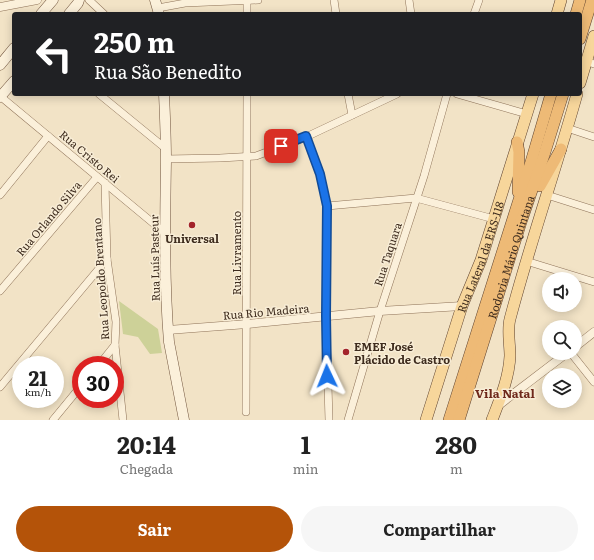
<!DOCTYPE html>
<html lang="pt">
<head>
<meta charset="utf-8">
<style>
	body { margin:0; font-family:Literata,serif; background:#f6f6f6; color:#222; height:100vh; display:flex; flex-direction:column; font-size:15px; white-space:nowrap }
	* { box-sizing:border-box; margin:0 }
	p { font-size:13px; color:#767676 }
	.icon { flex:none; width:22px; height:22px; fill:none; stroke:currentColor; stroke-width:2; stroke-linecap:round; stroke-linejoin:round }
	.map { position:relative; height:420px; overflow:hidden }
	.drawer { display:flex; flex-direction:column; background:#fff; flex:1 }
	.drawer>* { flex:none }
	.guide { position:absolute; left:12px; top:12px; width:570px; height:84px; border-radius:4px; box-shadow:0 2px 10px #0003; background:#202124; color:#fff; overflow:hidden }
	.controls { position:absolute; left:542px; top:272px; display:grid; gap:8px }
	.controls a { display:grid; place-items:center; width:40px; height:40px; border-radius:50%; background:#fff; box-shadow:0 2px 10px #0003; font-size:20px }
	.speed { position:absolute; left:12px; top:356px; display:flex; gap:8px; font-size:20px; font-weight:700; text-align:center }
	.speed>* { display:grid; place-content:center; width:52px; height:52px; border-radius:50%; background:#fff; box-shadow:0 2px 10px #0003; line-height:1 }
	.speed small { font-size:10px; font-weight:400 }
	.speed .limit { border:6px solid #d22; background:#fff; color:#111 }
	.pin { position:absolute; display:grid; place-items:center; width:34px; height:34px; color:#fff; margin:-17px; border-radius:8px; box-shadow:0 2px 6px #0006 }
	.me { position:absolute; width:44px; margin:-22px; rotate:358deg; stroke-linejoin:round; filter:drop-shadow(0 0 3px #0008) }
	.turn { display:flex; align-items:center; gap:14px; height:84px; padding:0 16px; font-size:18px }
	.turn .icon { width:52px; height:52px; stroke-width:2.5 }
	.turn b { display:block; font-size:28px; line-height:34px }
	.eta { display:flex; justify-content:space-evenly; align-items:center; height:68px; text-align:center }
	.eta b { font-size:24px; font-weight:700; line-height:28px }
	.primary-button { display:flex; gap:8px; margin-top:auto; padding:8px 16px }
	.primary-button a { flex:1; height:46px; border-radius:24px; background:#b45309; color:#fff; font-size:16px; font-weight:700; line-height:46px; text-align:center }
	.primary-button a+a { background:#f6f6f6; color:#222 }
	.map>svg:first-child { display:block }
</style>
</head>
<body>
<div class="map">
<svg width="594" height="420" viewBox="0 0 594 420">
	<rect width="100%" height="100%" fill="#f2e3c6"/>
	<path fill="#cdd198" d="M119 301 158 329 162 353 150 354 138 337 123 334Z"/>
	<g fill="none" stroke-linecap="round" stroke-linejoin="round">
		<defs>
			<g id="minor">
				<path d="M89 0 104 14"/>
				<path d="M334 0 336 14"/>
				<path d="M409 0 411 14"/>
				<path d="M247 1V14"/>
				<path d="M158 8 185 3 258 0"/>
				<path d="M474 14 479 0"/>
				<path d="M586 61 594 64"/>
				<path d="M99 94 165 148"/>
				<path d="M348 94 352 115"/>
				<path d="M457 94 527 114"/>
				<path d="M0 96 165 233"/>
				<path d="M567 128 594 137"/>
				<path d="M306 137 320 173 327 206 326 316 329 420"/>
				<path d="M166 159 220 158 256 156 306 137 397 94"/>
				<path d="M105 183 107 259 116 322 115 345 123 420"/>
				<path d="M0 195 48 136"/>
				<path d="M547 195 594 210"/>
				<path d="M327 206 416 198 494 219"/>
				<path d="M526 261 594 282"/>
				<path d="M0 291 97 177"/>
				<path d="M571 353 594 382"/>
				<path d="M99 365 115 345"/>
				<path d="M0 387 107 259"/>
				<path d="M246 412 247 94"/>
				<path d="M53 420 81 386"/>
				<path d="M348 420 380 311 424 176 447 94"/>
			</g>
			<g id="tertiary">
				<path d="M0 7 37 0"/>
				<path d="M168 330 247 324 380 311 462 306"/>
				<path d="M575 347 594 332"/>
				<path d="M498 406 508 398 567 353"/>
			</g>
			<g id="secondary">
				<path d="M155 0 159 14"/>
				<path d="M41 14 53 0"/>
				<path d="M69 14 78 3 79 0"/>
				<path d="M0 65 14 48"/>
				<path d="M164 94C165 116 166 139 166 161 165 221 164 282 169 342L184 420"/>
				<path d="M0 97 14 81"/>
			</g>
			<g id="primary">
				<path d="M557 14 561 0"/>
				<path d="M580 83 594 36"/>
				<path id="s1" d="M426 420 462 306 481 260 533 94"/>
				<path d="M492 420C500 399 509 378 510 356 510 344 507 330 510 319 530 243 556 169 577 94"/>
			</g>
			<g id="trunk">
				<path d="M576 14 580 0"/>
				<path d="M580 39 592 0"/>
				<path d="M517 142 519 152 518 192"/>
				<path d="M540 186 561 149"/>
				<path d="M449 420 531 162 551 94"/>
				<path id="s2" d="M459 420 521 222 544 155 563 94"/>
			</g>
		</defs>
		<use href="#minor" stroke="#8f7359" stroke-width="8"/>
		<use href="#tertiary" stroke="#8f7359" stroke-width="9"/>
		<use href="#secondary" stroke="#71543d" stroke-width="11"/>
		<use href="#primary" stroke="#5d412e" stroke-width="12"/>
		<use href="#trunk" stroke="#5d412e" stroke-width="12"/>
		<use href="#minor" stroke="#fbf0da" stroke-width="7"/>
		<use href="#tertiary" stroke="#fbf0da" stroke-width="8"/>
		<use href="#secondary" stroke="#fbf0da" stroke-width="10"/>
		<use href="#primary" stroke="#f7d69b" stroke-width="11"/>
		<use href="#trunk" stroke="#eeba76" stroke-width="11"/>
	</g>
	<g fill="none" stroke-linecap="round" stroke-linejoin="round">
		<defs>
			<path id="route" d="M281 146 306 136 320 174 327 206 326 316 327 376"/>
		</defs>
		<use href="#route" stroke="#114b97" stroke-width="10"/>
		<use href="#route" stroke="#1a73e8" stroke-width="7"/>
	</g>
	<g fill="#a3242b" stroke="#f8edd6" stroke-width="1.5">
		<circle cx="192" cy="225" r="4"/>
		<circle cx="346" cy="352" r="4"/>
	</g>
	<g text-anchor="middle" dominant-baseline="central" stroke-width="3" stroke-linejoin="round" paint-order="stroke">
		<g font-size="11" fill="#3e2c1e" stroke="#f8edd6">
			<text transform="translate(90 156) rotate(40)">Rua Cristo Rei</text>
			<text transform="translate(48 218) rotate(-50)">Rua Orlando Silva</text>
			<text transform="translate(236 253) rotate(-90)">Rua Livramento</text>
			<text transform="translate(387 254) rotate(-72)">Rua Taquara</text>
			<text stroke="none"><textPath href="#s1" startOffset="172">Rua Lateral da ERS-118</textPath></text>
			<text stroke="none"><textPath href="#s2" startOffset="171">Rodovia Mário Quintana</textPath></text>
			<text transform="translate(154 258) rotate(-91)">Rua Luís Pasteur</text>
			<text transform="translate(100 279) rotate(-94)">Rua Leopoldo Brentano</text>
			<text transform="translate(266 311) rotate(-5)">Rua Rio Madeira</text>
		</g>
		<g font-size="11" font-weight="bold" fill="#3e2c1e" stroke="#f8edd6">
			<text x="192" y="238">Universal</text>
			<text x="354" y="346" text-anchor="start">EMEF José<tspan x="354" dy="13">Plácido de Castro</tspan></text>
		</g>
		<g font-size="12" font-weight="bold" fill="#6e281a" stroke="#f8edd6">
			<text x="505" y="393">Vila Natal</text>
		</g>
	</g>
</svg>
<div class="controls">
<a><svg class="icon" aria-label="sound" viewBox="0 0 24 24"><path d="M4 9h4l5-4v14l-5-4H4zM17 9q2 3 0 6"/></svg></a>
<a><svg class="icon" aria-label="search" viewBox="0 0 24 24"><circle cx="10" cy="10" r="6"/><path d="M15 15l6 6"/></svg></a>
<a><svg class="icon" aria-label="layers" viewBox="0 0 24 24"><path d="M12 4l9 5-9 5-9-5zM3 14l9 5 9-5"/></svg></a>
</div>
<div class="speed"><div>21<small>km/h</small></div><div class="limit">30</div></div>
<div class="pin" style="left:281px;top:146px;background:#d93025"><svg class="icon" aria-label="arrive" viewBox="0 0 24 24"><path d="M6 21V4h12l-3 4 3 4H6"/></svg></div>
<svg class="me" style="left:327px;top:376px" viewBox="-20 -20 40 40"><path d="M0-17L14 15 0 8-14 15z" fill="#1a73e8" stroke="#fff" stroke-width="4"/></svg>
<div class="guide">
<div class="turn"><svg class="icon" aria-label="left" viewBox="0 0 24 24"><path d="M17 20v-9H6M10 6l-5 5 5 5"/></svg><div><b>250 m</b>Rua São Benedito</div></div>
</div>
</div>
<section class="drawer">
<div class="eta">
<div><b>20:14</b><p>Chegada</p></div>
<div><b>1</b><p>min</p></div>
<div><b>280</b><p>m</p></div>
</div>
<div class="primary-button"><a>Sair</a><a>Compartilhar</a></div>
</section>
</body>
</html>
